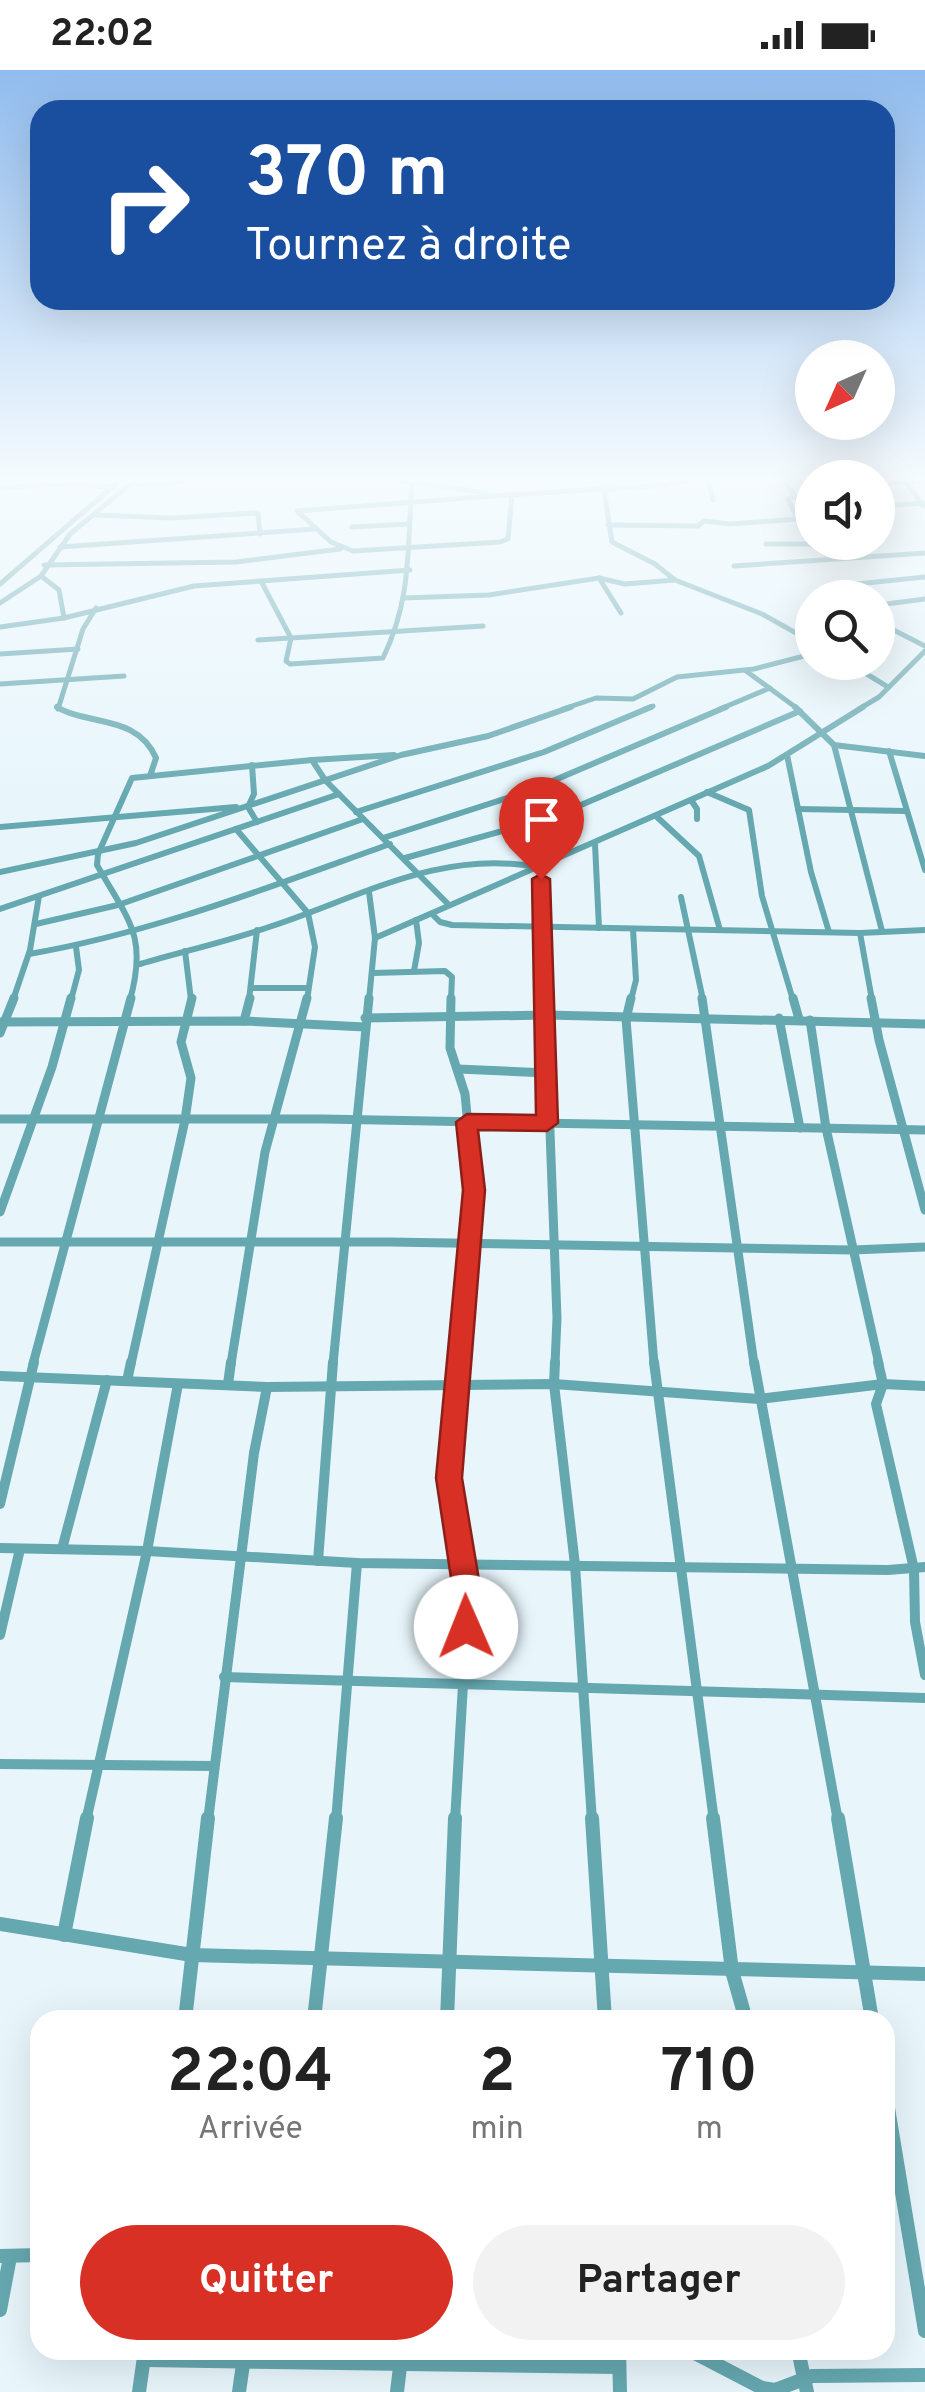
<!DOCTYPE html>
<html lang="fr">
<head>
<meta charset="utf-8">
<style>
	body { margin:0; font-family:Overpass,sans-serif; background:#f2f2f2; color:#222; height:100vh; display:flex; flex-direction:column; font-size:38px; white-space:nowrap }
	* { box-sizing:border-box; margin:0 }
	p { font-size:32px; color:#767676 }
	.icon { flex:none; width:55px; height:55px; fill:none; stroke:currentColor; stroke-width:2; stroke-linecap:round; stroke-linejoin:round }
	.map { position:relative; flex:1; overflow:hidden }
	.panel { position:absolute; left:30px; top:1940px; width:865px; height:350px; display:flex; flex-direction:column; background:#fff; border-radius:30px; box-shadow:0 10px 40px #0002 }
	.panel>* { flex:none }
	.banner { position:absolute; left:30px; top:30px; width:865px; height:210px; border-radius:30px; box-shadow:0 10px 40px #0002; background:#1a4fa0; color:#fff; overflow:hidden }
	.needle { width:65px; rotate:225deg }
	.fabs { position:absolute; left:795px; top:270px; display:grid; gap:20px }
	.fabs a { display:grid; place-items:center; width:100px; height:100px; border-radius:50%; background:#fff; box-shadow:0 10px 40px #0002; font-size:50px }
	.pin { position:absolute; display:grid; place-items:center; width:85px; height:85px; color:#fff; margin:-102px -42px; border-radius:50% 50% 50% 0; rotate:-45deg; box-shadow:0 0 10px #0007 }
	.pin .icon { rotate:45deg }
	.me { position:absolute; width:110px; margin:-55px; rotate:359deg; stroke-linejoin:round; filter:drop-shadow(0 0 8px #0008) }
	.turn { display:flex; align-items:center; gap:35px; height:210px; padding:0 50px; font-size:45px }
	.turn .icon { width:130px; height:130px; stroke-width:2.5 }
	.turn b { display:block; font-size:70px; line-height:85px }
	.eta { display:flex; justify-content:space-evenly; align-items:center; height:170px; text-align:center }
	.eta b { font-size:60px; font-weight:700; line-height:70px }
	.button { display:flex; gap:20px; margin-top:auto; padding:20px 50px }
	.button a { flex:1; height:115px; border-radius:60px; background:#d93025; color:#fff; font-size:40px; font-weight:700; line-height:115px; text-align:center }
	.button a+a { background:#f2f2f2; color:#222 }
	.status { display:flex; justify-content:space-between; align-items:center; height:70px; padding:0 50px; background:#fff; direction:ltr }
	.status svg { height:28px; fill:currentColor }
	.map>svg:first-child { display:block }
</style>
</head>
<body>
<div class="status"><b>22:02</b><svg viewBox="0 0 49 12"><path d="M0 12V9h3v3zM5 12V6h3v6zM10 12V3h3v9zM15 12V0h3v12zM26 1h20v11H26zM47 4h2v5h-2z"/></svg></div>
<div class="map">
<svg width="925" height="2322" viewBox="0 0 925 2322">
	<rect width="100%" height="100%" fill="#e8f6fc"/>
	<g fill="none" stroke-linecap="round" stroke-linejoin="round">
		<g stroke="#66a8b0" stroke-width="5">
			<path d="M371 406 486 423"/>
			<path d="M707 406 713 430"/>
			<path d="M780 406 804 438 812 439"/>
			<path d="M785 406 812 414"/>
			<path d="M906 412 923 436"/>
			<path d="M131 414H165L205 406"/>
			<path d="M878 414 925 410"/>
			<path d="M0 418 57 414 113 417"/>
			<path d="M604 420 612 472 655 494 675 510 762 544 812 572"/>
			<path d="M506 425 297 441 331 472 353 481 500 472 508 469 512 425"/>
			<path d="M507 425 666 415 708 406"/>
			<path d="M795 425 788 429 810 474 830 487"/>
			<path d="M878 436 925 433"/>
			<path d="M95 445 172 448 254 443 258 444 260 464"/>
			<path d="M608 455 698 456 704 451 730 454 798 449"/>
			<path d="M352 457 408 454"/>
			<path d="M766 474H810"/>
			<path d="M60 477 315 459"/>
			<path d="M44 495 236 492 340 479"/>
			<path d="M734 496 925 483"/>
			<path d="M41 506 59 520 64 548"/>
			<path d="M599 508 621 543"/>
			<path d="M262 513 291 568 286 591 290 594 383 588C414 524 406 473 413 406"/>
			<path d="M0 514 125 406"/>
			<path d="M403 528 489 525 599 508 625 514 675 510"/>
			<path d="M839 528 837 516 925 507"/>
			<path d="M0 533 41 506 70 464 140 406"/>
			<path d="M878 535 925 529"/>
			<path d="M878 552 925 576"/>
			<path d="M0 557 64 548 194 516 410 500"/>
			<path d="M258 570 483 556"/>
			<path d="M0 584 78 579"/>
			<path d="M847 592 888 617"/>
			<path d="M746 601 798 639"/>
			<path d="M0 614 124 606"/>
			<path d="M58 639 83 559 96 538"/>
			<path d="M563 639 596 628 633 629 677 607 754 599 812 584"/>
			<path d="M645 639 653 636"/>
			<path d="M720 639 770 618"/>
			<path d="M859 639 879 627 925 581"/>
		</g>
		<g stroke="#66a8b0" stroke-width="6">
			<path d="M57 637C88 656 137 644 156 688L150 706"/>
			<path d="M795 637 834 675 925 686"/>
			<path d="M834 675 882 861"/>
			<path d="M889 681 925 800"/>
			<path d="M394 685 312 690 325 710 449 835"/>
			<path d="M787 685 811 802 829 862"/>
			<path d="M252 695 254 724 248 737 257 752"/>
			<path d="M707 722 749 740 762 826 793 930"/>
			<path d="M691 730 697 739V749"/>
			<path d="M798 739 906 741"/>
			<path d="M356 742 544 682 651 637"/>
			<path d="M657 747 699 786 720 860"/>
			<path d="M0 757 236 737"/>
			<path d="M236 759 308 843 315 877 307 930"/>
			<path d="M383 768 529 721 726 637"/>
			<path d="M595 774 599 858"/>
			<path d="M405 788 553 747 800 641"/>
			<path d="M540 795 545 930"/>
			<path d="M0 802 136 773 401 685 488 666 571 637"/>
			<path d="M681 827 703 930"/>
			<path d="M0 839 339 724"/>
			<path d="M432 844 440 852 452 855 860 863 925 860"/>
			<path d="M36 854 118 835 363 749"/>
			<path d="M860 863 872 930"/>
			<path d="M375 868 768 696 863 637"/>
			<path d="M185 881 191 930"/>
			<path d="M29 884C152 863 272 816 390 774"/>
			<path d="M140 894C184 881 229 871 272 856 360 827 441 779 536 797"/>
			<path d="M414 901 419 873 416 850"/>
			<path d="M373 903 445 901 452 907 451 930"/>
			<path d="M252 918H308"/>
			<path d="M13 930 30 880 39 826"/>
			<path d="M71 930 79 900 76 877"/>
			<path d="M130 930C148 865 128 850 97 795L98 784 132 708 312 690"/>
			<path d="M249 930 257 860"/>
			<path d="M369 930 375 868 369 822"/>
			<path d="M631 930 636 910 633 859"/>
		</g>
		<g stroke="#66a8b0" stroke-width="9">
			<path d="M451 928 450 978 465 1024 474 1120 459 1294"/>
			<path d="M545 928 557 1248 555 1294"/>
			<path d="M631 928 626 949 654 1294"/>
			<path d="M702 928 754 1294"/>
			<path d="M793 928 799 949"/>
			<path d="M871 928 879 970 925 1140"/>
			<path d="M365 948 547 945 925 954"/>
			<path d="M779 948 800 1058"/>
			<path d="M810 950 826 1058 879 1294"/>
			<path d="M244 951 250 928"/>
			<path d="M0 952 244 951 365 957"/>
			<path d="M0 963 14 928"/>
			<path d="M458 999 547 1003"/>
			<path d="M0 1049H323L925 1060"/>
			<path d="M0 1142 52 997 71 928"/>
			<path d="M0 1172H390L853 1180 925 1177"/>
			<path d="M33 1294 131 928"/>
			<path d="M131 1294 185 1050 191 1008 181 972 192 928"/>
			<path d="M231 1294 265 1082 307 928"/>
			<path d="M333 1294 369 928"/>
		</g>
		<g stroke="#66a8b0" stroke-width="10">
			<path d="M555 1292 554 1314 575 1495 592 1751"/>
			<path d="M654 1292 714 1751"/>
			<path d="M754 1292 838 1751"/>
			<path d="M878 1292 883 1314 876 1334 914 1499 915 1552 925 1605"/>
			<path d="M0 1306 267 1317 554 1314 759 1329 883 1314 925 1316"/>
			<path d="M127 1311 131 1292"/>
			<path d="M228 1314 231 1292"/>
			<path d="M0 1434 34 1292"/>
			<path d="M0 1478 147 1481 357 1493 888 1500 925 1497"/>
			<path d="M62 1479 107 1310"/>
			<path d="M318 1491 333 1292"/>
			<path d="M0 1565 20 1479"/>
			<path d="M224 1607 925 1628"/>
			<path d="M0 1694 214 1696"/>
			<path d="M86 1751 147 1481 178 1314"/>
			<path d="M208 1751 254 1383 267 1317"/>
			<path d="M336 1751 357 1493"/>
			<path d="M455 1751 468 1529 449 1408 459 1292"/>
		</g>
		<g stroke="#66a8b0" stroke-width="14">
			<path d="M592 1748 605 1950"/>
			<path d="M713 1748 732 1901 746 1950"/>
			<path d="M838 1748 872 1950"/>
			<path d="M0 1854 192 1885 925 1904"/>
			<path d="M64 1865 87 1748"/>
			<path d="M185 1950 208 1748"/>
			<path d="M314 1950 336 1748"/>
			<path d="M447 1950 455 1748"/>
			<path d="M885 2020 925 2261"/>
			<path d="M0 2186 40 2185"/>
			<path d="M0 2240 10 2187"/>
			<path d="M619 2280 620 2322"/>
			<path d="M689 2280 762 2318 775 2320 812 2306 925 2305"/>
			<path d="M798 2280 807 2322"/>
			<path d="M144 2290 618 2297"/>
			<path d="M139 2322 145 2280"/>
			<path d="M239 2322 245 2280"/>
			<path d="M397 2322 402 2280"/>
		</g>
	</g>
	<linearGradient id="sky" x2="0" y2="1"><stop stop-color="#91bcee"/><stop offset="0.56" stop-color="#f5fbfe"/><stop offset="1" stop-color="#f5fbfe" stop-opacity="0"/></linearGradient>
	<rect width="925" height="731" fill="url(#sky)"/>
	<path fill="#d93025" stroke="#8d1f18" stroke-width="2.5" d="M541 804 550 809 558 1053 547 1061 478 1060 485 1120 462 1408 482 1528 475 1566 466 1570 456 1566 451 1557 454 1528 436 1408 463 1120 456 1052 467 1044 536 1045 532 809Z"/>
</svg>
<div class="fabs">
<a><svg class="needle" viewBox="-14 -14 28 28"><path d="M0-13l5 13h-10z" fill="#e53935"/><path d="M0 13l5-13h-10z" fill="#767676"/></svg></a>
<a><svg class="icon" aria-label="sound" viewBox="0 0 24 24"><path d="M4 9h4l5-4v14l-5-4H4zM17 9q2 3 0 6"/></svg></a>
<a><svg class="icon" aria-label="search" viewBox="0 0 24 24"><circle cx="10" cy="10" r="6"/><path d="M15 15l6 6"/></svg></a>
</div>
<div class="pin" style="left:541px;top:809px;background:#d93025"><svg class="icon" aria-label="arrive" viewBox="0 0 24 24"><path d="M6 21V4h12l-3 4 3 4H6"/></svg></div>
<svg class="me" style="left:466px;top:1557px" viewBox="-20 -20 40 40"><circle r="19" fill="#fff"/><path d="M0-13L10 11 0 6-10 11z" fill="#d93025"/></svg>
<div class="banner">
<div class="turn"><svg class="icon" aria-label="right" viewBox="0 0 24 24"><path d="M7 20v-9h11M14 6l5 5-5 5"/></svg><div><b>370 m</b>Tournez à droite</div></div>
</div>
<section class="panel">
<div class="eta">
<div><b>22:04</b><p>Arrivée</p></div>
<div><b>2</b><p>min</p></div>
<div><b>710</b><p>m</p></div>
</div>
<div class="button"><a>Quitter</a><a>Partager</a></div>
</section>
</div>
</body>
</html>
